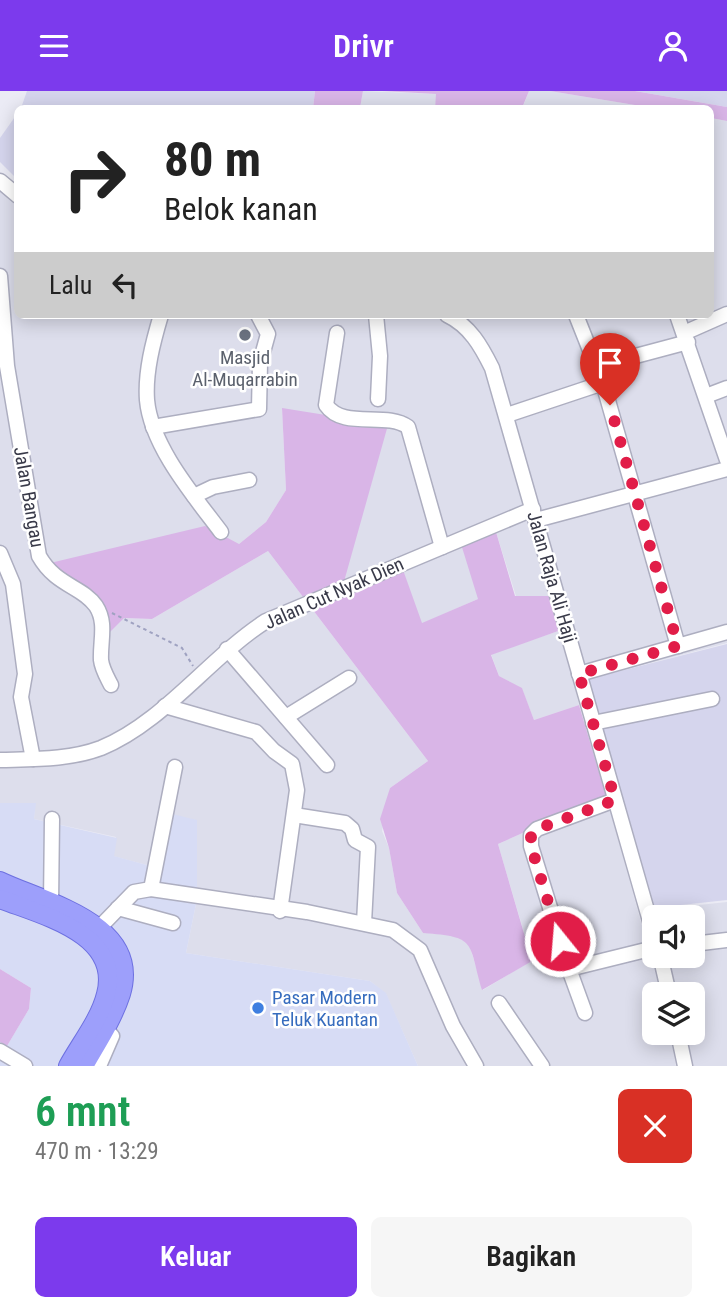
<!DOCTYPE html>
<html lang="id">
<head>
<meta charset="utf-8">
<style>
	body { margin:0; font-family:"Roboto Condensed",sans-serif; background:#f6f6f6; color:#222; height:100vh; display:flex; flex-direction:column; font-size:26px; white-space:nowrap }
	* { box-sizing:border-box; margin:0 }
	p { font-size:23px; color:#767676 }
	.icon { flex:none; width:38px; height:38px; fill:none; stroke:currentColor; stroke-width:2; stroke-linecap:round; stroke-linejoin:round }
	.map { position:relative; height:975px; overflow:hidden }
	.drawer { display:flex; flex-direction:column; background:#fff; flex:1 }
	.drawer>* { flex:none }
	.banner { position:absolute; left:14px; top:14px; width:700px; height:214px; border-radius:10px; box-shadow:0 4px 18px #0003; background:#fff; color:#222; overflow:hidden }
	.buttons { position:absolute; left:642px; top:814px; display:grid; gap:14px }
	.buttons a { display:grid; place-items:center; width:63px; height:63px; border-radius:10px; background:#fff; box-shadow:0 4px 18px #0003; font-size:35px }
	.pin { position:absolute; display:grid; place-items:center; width:60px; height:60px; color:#fff; margin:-72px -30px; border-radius:50% 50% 50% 0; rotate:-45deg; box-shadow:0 0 7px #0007 }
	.pin .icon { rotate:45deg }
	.me { position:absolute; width:77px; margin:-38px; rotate:343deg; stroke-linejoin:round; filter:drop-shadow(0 0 5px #0008) }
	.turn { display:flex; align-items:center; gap:24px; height:147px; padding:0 35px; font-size:32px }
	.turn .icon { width:91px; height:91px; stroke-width:2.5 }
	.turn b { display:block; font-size:49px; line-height:60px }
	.then { display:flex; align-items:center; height:66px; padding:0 35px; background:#0003; gap:14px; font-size:26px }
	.round { display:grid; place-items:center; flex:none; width:74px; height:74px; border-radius:10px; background:#f6f6f6 }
	.overview { display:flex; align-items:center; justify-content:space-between; height:119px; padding:0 35px }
	h1 { font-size:42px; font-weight:600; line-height:52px; color:#1e9e55 }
	.cta { display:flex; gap:14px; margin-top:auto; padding:14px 35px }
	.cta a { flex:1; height:80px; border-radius:10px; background:#7c3aed; color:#fff; font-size:28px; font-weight:600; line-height:80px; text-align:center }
	.cta a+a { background:#f6f6f6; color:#222 }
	header { display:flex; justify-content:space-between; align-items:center; height:91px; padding:0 35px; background:#7c3aed; color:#fff; font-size:32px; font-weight:600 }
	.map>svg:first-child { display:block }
</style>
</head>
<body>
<header><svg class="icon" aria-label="menu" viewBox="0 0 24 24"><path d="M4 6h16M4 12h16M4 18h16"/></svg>Drivr<svg class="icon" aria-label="person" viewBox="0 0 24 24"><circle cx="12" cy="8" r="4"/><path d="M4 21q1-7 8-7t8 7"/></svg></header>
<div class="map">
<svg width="727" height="975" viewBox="0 0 727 975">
	<rect width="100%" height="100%" fill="#ebebf5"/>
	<g fill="#dddeec">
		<path d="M363 0 437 3 435 17 360 18Z"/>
		<path d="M529 0H550L653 17 522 18Z"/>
		<path d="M711 27 727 30V373L540 421 498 279 456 224H710Z"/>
		<path d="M0 95 17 109 18 224H433L446 228 466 245 491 291 551 505H516L496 441 478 508 421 533 402 477 349 497 282 317 286 399 266 431 239 453 124 527 152 528 268 460 428 670 390 697 382 740 389 757 397 802 423 842 459 844 469 853 483 899 532 869 498 753 606 705 661 903H654V942H670L676 975H418L386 903 370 890 186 862 197 808 154 776 113 765 116 746 34 728 35 712H0Z"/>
		<path d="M727 382V552L585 589 544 433Z"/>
		<path d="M561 539 579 614 534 629 522 598 499 585 491 563Z"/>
		<path d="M727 811V975H688L683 942H693V903H673L663 865 693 864V826H654L652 819Z"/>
	</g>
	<g fill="#d7dcf5">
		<path d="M0 712H36L34 728 117 747 114 765 154 776 164 721 197 729V808L186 862 370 890 386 902 418 975H91L129 879 124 853 104 830 0 786Z"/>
		<path d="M0 816 65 840 92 860 100 885 99 901 59 975H0V951L7 955 29 918 31 897 0 878Z"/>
	</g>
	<g fill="#d5d5ed">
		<path d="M27 0H315L313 17H21Z"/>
		<path d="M635 0H727V16Z"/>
		<path d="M17 23V88L0 71V47Z"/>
		<path d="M727 553V809L653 817 589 588Z"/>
	</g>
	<g fill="#d9b5e7">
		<path d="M315 0H363L360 17H313Z"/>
		<path d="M382 0H529L522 17 435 18 436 3Z"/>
		<path d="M550 0H635L727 16V30L711 27 710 18 653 17Z"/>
		<path d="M282 317 388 334 345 487 349 497 402 476 422 532 478 508 461 453 496 441 515 505H551L561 539 491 564 499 585 522 597 534 629 579 614 606 705 498 753 532 870 482 899C468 850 477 846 423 842L397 802 389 757 380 728 390 697 428 670 268 460 152 528 124 527 108 543 105 521 46 473 205 435 239 453 266 431 286 399Z"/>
		<path d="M0 878 31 897 29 918 7 955 0 951Z"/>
	</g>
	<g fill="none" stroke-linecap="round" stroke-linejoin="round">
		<defs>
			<g id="minor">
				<path d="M0 90 18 105"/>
				<path d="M0 185 7 275 39 465C56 495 82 495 96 515 107 532 100 550 101 569 102 578 107 586 111 594"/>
				<path d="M161 224C153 251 145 281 147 309 151 355 194 405 221 441"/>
				<path d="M376 224 380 265 378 308"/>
				<path d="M447 224C470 235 481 255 492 277L654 844"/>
				<path d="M576 224 603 292 678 555"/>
				<path d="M677 224 727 369"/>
				<path d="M337 242 326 314C343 339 386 320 408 336L442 456"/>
				<path d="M684 242 727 223"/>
				<path d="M598 275 688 251"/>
				<path d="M706 305 727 297"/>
				<path d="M507 324 603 292"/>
				<path d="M153 336 259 318 260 272 268 243 258 224"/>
				<path d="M194 405 213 396 249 389"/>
				<path d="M536 429 727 378"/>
				<path d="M0 462 13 493 25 583 21 606 33 668"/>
				<path d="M227 558 327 674"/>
				<path d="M579 583 727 541"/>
				<path d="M165 615 256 641 274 660 292 673 297 699 280 820"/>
				<path d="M286 626 349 587"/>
				<path d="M593 632 712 608"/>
				<path d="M0 669C34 668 69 669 101 657 163 632 210 566 266 530L533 418"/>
				<path d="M615 709 537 738 531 744V755L569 878 654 857"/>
				<path d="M294 724 345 732 352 738 355 749 368 756 364 832"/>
				<path d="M151 798 175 676"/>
				<path d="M51 813 52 728"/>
				<path d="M118 817 173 832"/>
				<path d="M100 836 134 801 151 798 307 821 393 839 420 859 453 935 476 975"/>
				<path d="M693 853 727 849"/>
				<path d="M660 864 669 903"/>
				<path d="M569 878 585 922"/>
				<path d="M499 912 542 975"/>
				<path d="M678 942 685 975"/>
				<path d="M0 960 25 975"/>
				<path d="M99 975 112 945 105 938"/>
			</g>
			<g id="major">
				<path d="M0 790C46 812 142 832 121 903 113 928 97 952 84 975"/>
				<path d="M0 808C41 824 122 843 106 903 100 928 80 953 68 975"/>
			</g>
		</defs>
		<use href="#minor" stroke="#adaec0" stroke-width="17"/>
		<use href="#major" stroke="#6d70e0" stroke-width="20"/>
		<path stroke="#9fa2c1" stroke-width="2" stroke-dasharray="3.5 3.5" stroke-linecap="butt" d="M112 522 182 557 193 575"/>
		<use href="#minor" stroke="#fff" stroke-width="14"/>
		<use href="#major" stroke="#9d9ffb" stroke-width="18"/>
	</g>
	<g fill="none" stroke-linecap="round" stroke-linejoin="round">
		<path stroke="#e11d48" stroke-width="12" stroke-dasharray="0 21.6" d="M560 850 531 755V744L537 738 615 709 579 583 678 555 610 314"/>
	</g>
	<circle fill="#6b7280" stroke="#fff" stroke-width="2.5" cx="245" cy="244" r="7"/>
	<circle fill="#3f7fe0" stroke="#fff" stroke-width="2.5" cx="258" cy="917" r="7"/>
	<g text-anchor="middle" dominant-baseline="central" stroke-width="5" stroke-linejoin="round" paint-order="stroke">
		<g font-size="19" fill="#5b616d" stroke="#fff">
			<text x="245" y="266">Masjid<tspan x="245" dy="22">Al-Muqarrabin</tspan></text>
		</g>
		<g font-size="19" fill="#393a49" stroke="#fff">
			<text transform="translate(29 406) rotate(80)">Jalan Bangau</text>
			<text transform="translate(552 486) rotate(74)">Jalan Raja Ali Haji</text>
			<text transform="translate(334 502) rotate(-24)">Jalan Cut Nyak Dien</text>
		</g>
		<g font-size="19" fill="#366cbe" stroke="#fff" text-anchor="start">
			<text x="272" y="906">Pasar Modern<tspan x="272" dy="22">Teluk Kuantan</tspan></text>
		</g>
	</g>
</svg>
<div class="buttons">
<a><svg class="icon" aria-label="sound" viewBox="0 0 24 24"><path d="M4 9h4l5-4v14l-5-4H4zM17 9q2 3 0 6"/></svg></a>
<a><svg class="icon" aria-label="layers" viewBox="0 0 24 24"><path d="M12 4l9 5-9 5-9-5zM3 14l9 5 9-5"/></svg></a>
</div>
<div class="pin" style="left:610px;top:314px;background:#d93025"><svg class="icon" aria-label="arrive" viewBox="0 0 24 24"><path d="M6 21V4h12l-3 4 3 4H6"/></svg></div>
<svg class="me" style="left:560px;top:850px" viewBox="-20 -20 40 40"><circle r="17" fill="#e11d48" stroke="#fff" stroke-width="3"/><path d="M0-11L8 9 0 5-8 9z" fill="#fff"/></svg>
<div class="banner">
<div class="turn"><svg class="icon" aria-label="right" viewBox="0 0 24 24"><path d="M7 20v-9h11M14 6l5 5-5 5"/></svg><div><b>80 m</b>Belok kanan</div></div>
<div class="then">Lalu<svg class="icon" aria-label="left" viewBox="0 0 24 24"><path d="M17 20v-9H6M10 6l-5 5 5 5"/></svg></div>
</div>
</div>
<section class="drawer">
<div class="overview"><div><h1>6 mnt</h1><p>470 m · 13:29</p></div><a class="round" style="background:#d93025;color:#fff"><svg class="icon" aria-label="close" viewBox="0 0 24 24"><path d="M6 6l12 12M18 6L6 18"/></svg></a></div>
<div class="cta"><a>Keluar</a><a>Bagikan</a></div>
</section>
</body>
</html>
